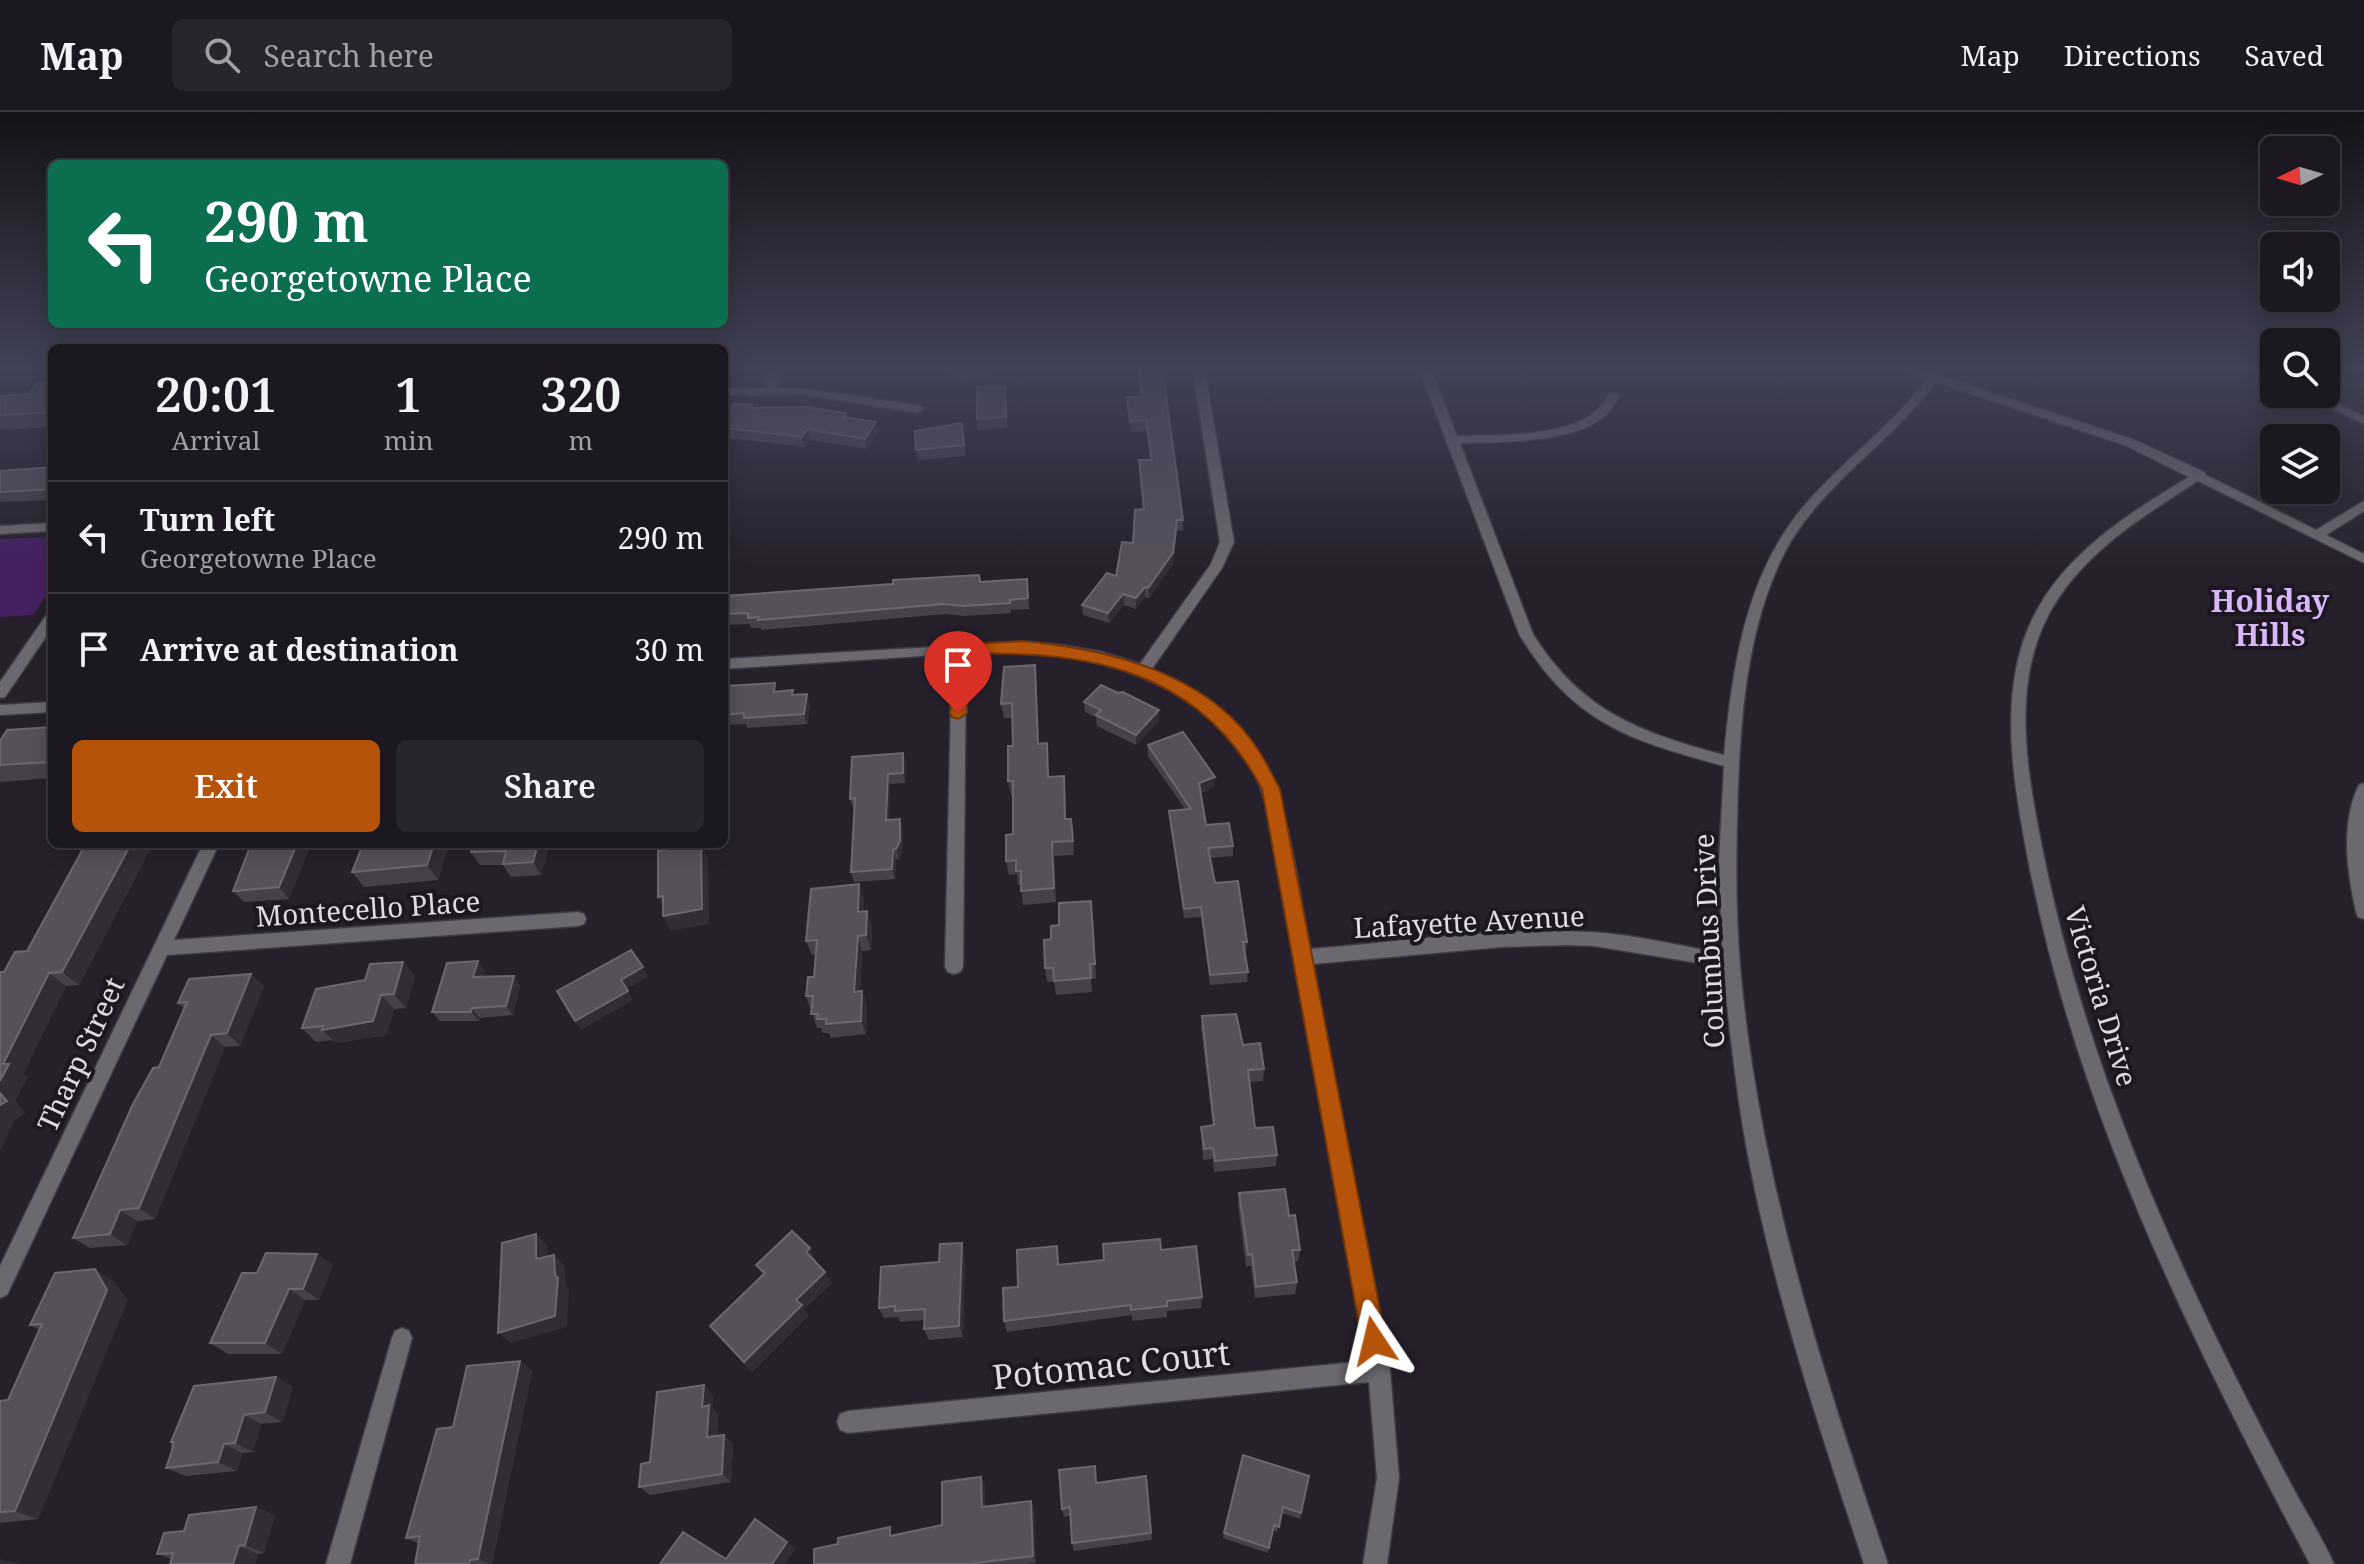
<!DOCTYPE html>
<html lang="en">
<head>
<meta charset="utf-8">
<style>
	body { margin:0; font-family:"Noto Serif",serif; background:#29252e; color:#f1f3f6; height:100vh; display:flex; flex-direction:column; font-size:30px; white-space:nowrap }
	* { box-sizing:border-box; margin:0 }
	p { font-size:26px; color:#a0a0a5 }
	.icon { flex:none; width:44px; height:44px; fill:none; stroke:currentColor; stroke-width:2; stroke-linecap:round; stroke-linejoin:round }
	.map { position:relative; flex:1; overflow:hidden }
	.details { position:absolute; left:48px; top:232px; width:680px; height:504px; display:flex; flex-direction:column; background:#1c1821; border-radius:12px; box-shadow:0 4px 20px #0003,0 0 0 2px #3a373f }
	.details>* { flex:none }
	.guide { position:absolute; left:48px; top:48px; width:680px; height:168px; border-radius:12px; box-shadow:0 4px 20px #0003,0 0 0 2px #3a373f; background:#0b6e4f; color:#fff; overflow:hidden }
	.needle { width:52px; rotate:265deg }
	.buttons { position:absolute; left:2260px; top:24px; display:grid; gap:16px }
	.buttons a { display:grid; place-items:center; width:80px; height:80px; border-radius:12px; background:#1c1821; box-shadow:0 4px 20px #0003,0 0 0 2px #3a373f; font-size:40px }
	.pin { position:absolute; display:grid; place-items:center; width:68px; height:68px; color:#fff; margin:-82px -34px; border-radius:50% 50% 50% 0; rotate:-45deg; box-shadow:0 0 8px #0007 }
	.pin .icon { rotate:45deg }
	.me { position:absolute; width:88px; margin:-44px; rotate:350deg; stroke-linejoin:round; filter:drop-shadow(0 0 6px #0008) }
	.turn { display:flex; align-items:center; gap:28px; height:168px; padding:0 24px; font-size:36px }
	.turn .icon { width:104px; height:104px; stroke-width:2.5 }
	.turn b { display:block; font-size:56px; line-height:68px }
	.eta { display:flex; justify-content:space-evenly; align-items:center; height:136px; text-align:center }
	.eta b { font-size:48px; font-weight:600; line-height:56px }
	.button { display:flex; gap:16px; margin-top:auto; padding:16px 24px }
	.button a { flex:1; height:92px; border-radius:12px; background:#b45309; color:#fff; font-size:32px; font-weight:600; line-height:92px; text-align:center }
	.button a+a { background:#29252e; color:#f1f3f6 }
	ul { padding:0; list-style:none }
	li { display:flex; align-items:center; gap:24px; height:112px; padding:0 24px; border-top:2px solid #3a373f }
	li div { flex:1 }
	li b { display:block; font-size:30px }
	li em { font-style:normal }
	header { display:flex; align-items:center; gap:48px; box-sizing:border-box; height:112px; padding:0 40px; background:#1c1821; border-bottom:2px solid #3a373f }
	header strong { font-size:38px }
	nav { display:flex; gap:44px; margin-inline-start:auto; font-size:28px }
	.search { width:560px; height:72px; background:#29252e; display:flex; align-items:center; gap:20px; box-sizing:border-box; padding:0 28px; border-radius:12px; color:#a0a0a5; font-size:30px }
	.map>svg:first-child { display:block }
</style>
</head>
<body>
<header>
<strong>Map</strong>
<div class="search"><svg class="icon" aria-label="search" viewBox="0 0 24 24"><circle cx="10" cy="10" r="6"/><path d="M15 15l6 6"/></svg>Search here</div>
<nav><a>Map</a><a>Directions</a><a>Saved</a></nav>
</header>
<div class="map">
<svg width="2364" height="1452" viewBox="0 0 2364 1452">
	<rect width="100%" height="100%" fill="#26202c"/>
	<path fill="#442061" d="M52 425V475L33 503 0 505V427Z"/>
	<g fill="none" stroke-linecap="round" stroke-linejoin="round">
		<defs>
			<g id="street">
				<path d="M769 254H781L777 276H799L918 293 924 297 918 301 799 282 724 283V277L766 276Z"/>
				<path d="M1192 254H1204L1234 430 1222 456 1152 557C1288 622 1285 705 1310 837 1402 830 1497 815 1590 820 1634 822 1679 834 1722 841L1719 749 1724 654C1628 628 1573 611 1519 522L1418 254H1430L1457 324C1496 323 1568 326 1598 297 1603 293 1606 287 1609 282H1617L1619 284C1616 289 1613 295 1609 300 1581 332 1499 330 1460 331L1533 522C1582 600 1639 620 1724 643 1733 552 1746 456 1811 386 1848 345 1894 311 1927 267L1895 254H1913L1931 260 1936 254H1948L1941 264 2135 328 2204 360 2206 363 2316 418 2364 389V399L2326 423 2364 442V451L2198 369C2142 405 2082 441 2049 502 2011 573 2027 660 2042 735 2079 921 2150 1093 2234 1262 2255 1304 2277 1346 2299 1387 2311 1408 2324 1430 2334 1452H2310C2190 1226 2075 996 2027 742 2014 673 2001 598 2023 530 2049 451 2121 406 2189 365L2127 334 1936 270C1890 333 1817 374 1782 446 1748 517 1741 599 1738 676 1736 735 1735 795 1740 854 1758 1060 1821 1257 1888 1452H1864C1821 1321 1777 1190 1750 1054 1737 988 1730 922 1723 855L1594 834 1568 833 1502 835 1313 852 1390 1258 1399 1366 1387 1452H1363L1377 1366 1369 1270 848 1321 840 1318 837 1310 840 1302 848 1299 1367 1249 1268 697C1263 684 1259 669 1252 657 1191 558 1075 535 966 541L963 855 960 860 954 862 948 860 945 855 952 542 724 557V547L1022 530 1062 533 1102 540 1140 552 1211 452 1220 430Z"/>
				<path d="M2240 254H2256L2274 262V269Z"/>
				<path d="M2302 282H2317L2364 304V312Z"/>
				<path d="M52 411V419L0 422V414Z"/>
				<path d="M52 500V516L5 585 0 586V570L47 502Z"/>
				<path d="M52 590V600L0 603V593Z"/>
				<path d="M2364 671V807L2358 805 2356 800C2347 759 2340 712 2359 673Z"/>
				<path d="M203 732H219L174 828 578 800 584 802 586 807 584 812 578 814 167 843 7 1183 0 1186V1154Z"/>
				<path d="M402 1216 409 1219 412 1226 350 1452H326L392 1226 395 1219Z"/>
			</g>
		</defs>
		<use href="#street" stroke="#403a46" stroke-width="3"/>
		<use href="#street" fill="#6b686f" fill-rule="evenodd"/>
	</g>
	<g fill="#46404b">
		<path d="M724 254H738L737 256H724Z"/>
		<path d="M814 254H838V256L814 257Z"/>
		<path d="M941 254H1002V259L969 275 941 257Z"/>
		<path d="M1122 254H1162L1183 408V418L1177 419 1173 452 1149 486 1145 485 1136 497 1124 493 1109 511 1083 503 1082 493 1116 464 1133 431 1144 397 1139 348H1150L1147 319 1130 320 1127 285 1140 284 1137 256 1122 257Z"/>
		<path d="M52 270V315L0 318V284L29 282Z"/>
		<path d="M1007 285V316L978 318 977 307Z"/>
		<path d="M753 296 846 301 847 305 878 320 867 337 810 328 804 335 728 326 725 316Z"/>
		<path d="M962 311 966 344 918 348 916 338Z"/>
		<path d="M52 355V388L0 390V359Z"/>
		<path d="M979 463 980 470 1028 477 1029 497 1011 498V501L965 504 946 502 762 518 761 516H751L750 512 724 513V484L893 472Z"/>
		<path d="M1036 568 1039 632 1047 631 1049 665 1065 678 1066 707 1073 721 1074 743 1054 744 1056 790 1023 793 1021 773H1018L1017 762 1009 763 1006 749 1013 722V683H1011L1008 669 1013 634 1012 606H1004L1001 592Z"/>
		<path d="M724 574 778 579 795 583 810 593 807 612 747 616 746 612 724 613Z"/>
		<path d="M1084 590 1159 609 1136 633 1097 614 1096 605 1085 600Z"/>
		<path d="M52 615V666L0 670V629Z"/>
		<path d="M1148 633 1214 675 1201 681 1206 713 1233 734V744L1210 746 1215 771 1247 830 1246 840H1244L1248 860 1247 870 1210 873 1201 805 1184 806 1170 709 1169 699 1185 697 1148 644Z"/>
		<path d="M906 651 905 671 890 672 889 708 903 718 902 739 899 747H896L895 767 854 770 851 760 854 697H853L850 687Z"/>
		<path d="M153 732 79 873 66 874 23 962 27 965 15 989 25 1001 14 1008 0 1038V860H4L27 839 83 738 81 735Z"/>
		<path d="M251 732H311L289 787 244 790 233 779Z"/>
		<path d="M363 732H449L438 768 364 775 352 760Z"/>
		<path d="M473 732H609L607 738H548L541 763 511 765 503 753H480L471 740Z"/>
		<path d="M864 787 863 800 872 814 871 838 862 839 860 879H862L867 893 866 922 831 926 829 921H823L821 916H817L806 884 814 865 816 843H812L806 829Z"/>
		<path d="M1091 789 1096 866 1091 867 1092 880 1056 883 1054 870H1047L1045 856 1051 827 1059 813Z"/>
		<path d="M403 850 415 864 406 896 394 897 386 923 336 931 332 928 316 930 302 916 365 868Z"/>
		<path d="M485 858 483 865 520 874 513 903 480 906 479 909H440L432 900Z"/>
		<path d="M251 862 264 874 240 934 225 935 155 1107 137 1109 127 1133 90 1136 73 1126 159 955 184 896 178 891Z"/>
		<path d="M1202 904 1243 933 1264 957 1263 969 1249 970 1255 1016 1277 1043 1276 1054 1214 1060 1213 1047 1203 1048 1201 1015 1213 1014 1201 916Z"/>
		<path d="M1239 1081 1289 1104 1300 1138 1298 1149 1294 1150 1297 1170 1295 1182 1255 1186 1251 1154H1246L1238 1093Z"/>
		<path d="M962 1131 965 1142 963 1225 929 1228 924 1217V1208L900 1210 898 1205 884 1206 879 1196 939 1150Z"/>
		<path d="M1057 1134 1059 1153 1104 1148 1161 1138 1202 1185 1201 1196 1167 1199V1205L1132 1209V1203L1007 1220 1004 1209 1018 1175Z"/>
		<path d="M317 1142 333 1153 319 1188H305L282 1242H228L210 1231 257 1161Z"/>
		<path d="M816 1148 815 1149 832 1171 804 1197 808 1204 752 1260 710 1214 763 1163 756 1153Z"/>
		<path d="M114 1169 127 1189 38 1407 0 1411V1289L8 1288 40 1218 30 1213Z"/>
		<path d="M520 1249 532 1259 492 1452H415L419 1432 406 1426 453 1315Z"/>
		<path d="M276 1265 293 1275 282 1310 261 1312 253 1340 242 1341 237 1359 186 1364 166 1356 172 1339 173 1331 171 1330Z"/>
		<path d="M704 1273 713 1283 712 1296 718 1303 717 1324 733 1332 731 1370 650 1383 639 1375 650 1350Z"/>
		<path d="M1095 1354 1097 1370 1146 1364 1152 1428 1074 1439 1072 1431 1070 1404 1064 1405 1062 1397Z"/>
		<path d="M1309 1364 1300 1407 1282 1401 1277 1420 1273 1418 1268 1441 1223 1426 1224 1421Z"/>
		<path d="M981 1365 985 1374V1394L1031 1389 1034 1397 1036 1451 1027 1452H814L896 1423 942 1413Z"/>
		<path d="M275 1403 264 1441 258 1442 255 1452H170L171 1447 157 1442 184 1419Z"/>
	</g>
	<g fill="#322c38">
		<path d="M989 254H1002V259L969 275 968 265Z"/>
		<path d="M876 310 878 320 867 337 865 327Z"/>
		<path d="M807 317 810 328 804 335 802 325Z"/>
		<path d="M1177 408 1173 452 1149 486 1148 476Z"/>
		<path d="M1145 475V485L1136 497V486Z"/>
		<path d="M1123 482 1124 493 1109 511 1108 501Z"/>
		<path d="M807 582 810 593 807 612 804 602Z"/>
		<path d="M1159 598V609L1136 633V623Z"/>
		<path d="M903 641 906 651 905 671 903 661Z"/>
		<path d="M888 662 890 672 889 719 886 708Z"/>
		<path d="M1215 665 1214 675 1199 681V671Z"/>
		<path d="M900 707 903 718 902 739 899 747 896 737Z"/>
		<path d="M1052 730 1054 744 1056 790 1054 776Z"/>
		<path d="M131 732H153L79 873 62 860Z"/>
		<path d="M297 732H311L289 787 279 775Z"/>
		<path d="M434 732H449L438 768 427 753Z"/>
		<path d="M538 732H545L548 738 541 763 533 750Z"/>
		<path d="M701 732 708 746 709 812 671 819 663 804Z"/>
		<path d="M893 737 896 747 895 767 892 757Z"/>
		<path d="M859 772 864 787 863 815 858 800Z"/>
		<path d="M663 784 665 799 658 785Z"/>
		<path d="M867 799 872 814 871 838 866 823Z"/>
		<path d="M858 824 862 839 859 894 854 880Z"/>
		<path d="M478 849 485 858 481 874 473 865Z"/>
		<path d="M403 850 415 864 406 896 394 882Z"/>
		<path d="M643 855 648 865 626 877 621 868Z"/>
		<path d="M49 861 66 874 23 962 27 965 15 989 25 1001 14 1008 0 1038V969L3 952Z"/>
		<path d="M251 862 264 874 240 934 227 921Z"/>
		<path d="M514 864 520 874 513 903 506 894Z"/>
		<path d="M628 879 633 888 581 918 575 909Z"/>
		<path d="M862 879 867 893 866 922 861 909Z"/>
		<path d="M381 883 394 897 386 923 336 931 322 918Z"/>
		<path d="M472 896 480 906 479 909 471 900Z"/>
		<path d="M211 923 225 935 155 1107 139 1096Z"/>
		<path d="M120 1098 137 1109 127 1133 110 1122Z"/>
		<path d="M536 1122 547 1133 548 1159 536 1147Z"/>
		<path d="M962 1131 965 1142 963 1225 959 1214Z"/>
		<path d="M810 1136 816 1148 812 1152 806 1140Z"/>
		<path d="M317 1142 333 1153 319 1188 303 1177Z"/>
		<path d="M554 1143 565 1154 566 1173 569 1177 567 1215 511 1231 498 1221 555 1163Z"/>
		<path d="M95 1157 114 1169 127 1189 38 1407 15 1399Z"/>
		<path d="M825 1160 832 1171 804 1197 808 1204 752 1260 744 1250 796 1188Z"/>
		<path d="M289 1177 305 1188 282 1242 265 1231Z"/>
		<path d="M520 1249 532 1259 492 1452H488L478 1447Z"/>
		<path d="M276 1265 293 1275 282 1310 265 1300Z"/>
		<path d="M704 1273 713 1283 712 1296 718 1303 716 1334 707 1325 702 1295Z"/>
		<path d="M244 1303 261 1312 253 1340 235 1331Z"/>
		<path d="M724 1323 733 1332 731 1370 722 1362Z"/>
		<path d="M224 1332 242 1341 237 1359 218 1350Z"/>
		<path d="M981 1365 985 1374 986 1403 982 1395Z"/>
		<path d="M1031 1389 1034 1397 1036 1451 1033 1444Z"/>
		<path d="M256 1395 275 1403 264 1441 245 1433Z"/>
		<path d="M787 1430 795 1437 785 1452H772Z"/>
		<path d="M239 1434 258 1442 255 1452H233Z"/>
		<path d="M0 1447 19 1452H0Z"/>
	</g>
	<g fill="#56505c" stroke="#6c6671" stroke-width="2">
		<path d="M952 254H989L968 265Z"/>
		<path d="M1138 254H1162L1183 408H1177L1173 441 1148 476 1145 475 1136 486 1123 482 1108 501 1082 493 1107 461 1116 464 1122 430 1133 431 1135 398 1144 397 1139 348H1152L1146 308 1130 309 1127 285 1142 284Z"/>
		<path d="M52 270V300L0 303V284L29 282 38 271Z"/>
		<path d="M1005 274 1006 305 977 307V275Z"/>
		<path d="M733 292H752L751 296 805 295 846 301 843 305 876 310 865 327 807 317 802 325 725 316Z"/>
		<path d="M962 311 964 333 916 338 915 319Z"/>
		<path d="M52 355V377L0 380V359Z"/>
		<path d="M979 463 980 470 1027 467 1028 486 1010 488V491L963 494 944 492 758 508 759 505 748 506V501L724 502V484L893 472V468Z"/>
		<path d="M1035 553 1038 632 1047 631 1048 665 1064 664 1065 707H1071L1073 729 1052 730 1054 776 1021 779V759H1016V748L1006 749V723L1013 722V669H1008V634H1013L1012 591 1001 592 1004 555Z"/>
		<path d="M775 571 774 580 793 578 792 583 807 582 804 602 744 606V601L724 603V574Z"/>
		<path d="M1101 573 1118 581 1123 580 1159 598 1136 623 1096 603 1101 598 1084 590Z"/>
		<path d="M52 615 51 650 0 653V629L7 618Z"/>
		<path d="M1183 620 1215 665 1199 671 1206 713 1229 711 1233 734 1208 736 1215 771 1238 769 1247 830H1243L1248 860 1210 863 1201 795 1184 797 1169 699 1191 697 1148 633Z"/>
		<path d="M903 641V661L888 662 886 708 900 707V729L896 737H893L892 757 851 760 855 686 850 687 852 645Z"/>
		<path d="M82 732H131L62 860 49 861 3 952H9L0 969V860H4L15 840 27 839 84 735H81Z"/>
		<path d="M251 732H297L279 775 233 779Z"/>
		<path d="M363 732H434L427 753 352 760Z"/>
		<path d="M473 732H538L533 750 503 752 506 739 471 740Z"/>
		<path d="M698 732H701L702 797 663 804V784L658 785V739Z"/>
		<path d="M859 772 858 800 867 799 866 823 858 824 854 880 862 879 861 909 826 912V907H817L818 902H811L813 884H806L808 865H814L817 828 806 829 811 777Z"/>
		<path d="M1091 789 1095 852H1090L1091 866 1054 869 1053 856H1045L1044 828 1051 827V814L1059 813V791Z"/>
		<path d="M631 838 643 855 621 868 628 879 575 909 557 879Z"/>
		<path d="M478 849 473 865 514 864 506 894 472 896 471 900H432L447 851Z"/>
		<path d="M403 850 394 882 381 883 373 909 322 918 323 914 302 916 316 877 365 868 370 852Z"/>
		<path d="M251 862 227 921 211 923 139 1096 120 1098 110 1122 73 1126 133 992 153 956 159 955 187 890 178 891 189 867Z"/>
		<path d="M1236 902 1243 933 1260 931 1264 957 1248 958 1255 1016 1273 1015 1277 1043 1215 1049 1213 1036 1204 1037 1201 1015 1214 1013 1202 904Z"/>
		<path d="M0 981 7 989 0 993Z"/>
		<path d="M1285 1077 1289 1104 1295 1103 1300 1138H1292L1297 1170 1256 1175 1252 1142 1248 1143 1239 1081Z"/>
		<path d="M792 1119 810 1136 806 1140 825 1160 796 1188 802 1193 744 1250 710 1214 765 1161 756 1153Z"/>
		<path d="M536 1122V1147L554 1143 555 1163 558 1166 555 1204 498 1221 502 1131Z"/>
		<path d="M1160 1127 1161 1138 1196 1134 1202 1185 1167 1189V1194L1131 1198V1193L1004 1209 1003 1176 1018 1175 1017 1138 1057 1134 1058 1153 1104 1148 1103 1132Z"/>
		<path d="M962 1131 959 1214 924 1217 925 1197 895 1199V1194L879 1196 881 1155 939 1150 940 1132Z"/>
		<path d="M266 1141 317 1142 303 1177H289L265 1231H210L242 1161H257Z"/>
		<path d="M95 1157 107 1178 15 1399 0 1400V1289L8 1288 42 1212 30 1213 55 1161Z"/>
		<path d="M520 1249 478 1447 470 1448 469 1452H415L420 1424 406 1426 437 1317 453 1315 467 1254Z"/>
		<path d="M276 1265 265 1300 244 1303 235 1331 224 1332 218 1350 166 1356 172 1339 173 1330H171L194 1274Z"/>
		<path d="M704 1273 702 1295 709 1293 707 1325 724 1323 722 1362 639 1375 641 1352 650 1350 657 1280Z"/>
		<path d="M1243 1343 1309 1364 1301 1401 1283 1395 1279 1415 1274 1413 1269 1436 1224 1421Z"/>
		<path d="M1095 1354 1096 1371 1146 1364 1151 1421 1072 1431 1070 1395 1062 1397 1059 1358Z"/>
		<path d="M981 1365 982 1395 1031 1389 1033 1444 967 1452H814V1437L838 1432V1426L890 1415V1424L942 1413V1370Z"/>
		<path d="M256 1395 245 1433 239 1434 233 1452H170L173 1441 157 1442 164 1421 184 1419 189 1403Z"/>
		<path d="M755 1407 787 1430 772 1452H660L683 1420 726 1447Z"/>
	</g>
	<linearGradient id="sky" x2="0" y2="1"><stop stop-color="#151218"/><stop offset="0.56" stop-color="#414256"/><stop offset="1" stop-color="#414256" stop-opacity="0"/></linearGradient>
	<rect width="2364" height="457" fill="url(#sky)"/>
	<path fill="#b45309" stroke="#753606" stroke-width="2" d="M1023 529C1109 537 1210 561 1259 639 1267 651 1273 665 1280 677L1386 1229 1383 1237 1374 1241 1366 1237 1362 1229 1262 677C1200 559 1091 538 967 542V601L958 607 952 605 950 601 954 533Z"/>
	<g text-anchor="middle" dominant-baseline="central" stroke-width="8" stroke-linejoin="round" paint-order="stroke">
		<g font-size="28" fill="#dfdbe3" stroke="#1d1722">
			<text transform="translate(368 796) rotate(-4)">Montecello Place</text>
			<text transform="translate(1469 809) rotate(-3)">Lafayette Avenue</text>
			<text transform="translate(1708 829) rotate(-93)">Columbus Drive</text>
			<text transform="translate(2102 884) rotate(73)">Victoria Drive</text>
			<text transform="translate(80 942) rotate(-65)">Tharp Street</text>
		</g>
		<g font-size="30" font-weight="bold" fill="#d8b6fa" stroke="#1d1722">
			<text x="2270" y="488">Holiday<tspan x="2270" dy="34">Hills</tspan></text>
		</g>
		<g font-size="34" fill="#dfdbe3" stroke="#1d1722">
			<text transform="translate(1111 1252) rotate(-6)">Potomac Court</text>
		</g>
	</g>
</svg>
<div class="buttons">
<a><svg class="needle" viewBox="-14 -14 28 28"><path d="M0-13l5 13h-10z" fill="#e53935"/><path d="M0 13l5-13h-10z" fill="#a0a0a5"/></svg></a>
<a><svg class="icon" aria-label="sound" viewBox="0 0 24 24"><path d="M4 9h4l5-4v14l-5-4H4zM17 9q2 3 0 6"/></svg></a>
<a><svg class="icon" aria-label="search" viewBox="0 0 24 24"><circle cx="10" cy="10" r="6"/><path d="M15 15l6 6"/></svg></a>
<a><svg class="icon" aria-label="layers" viewBox="0 0 24 24"><path d="M12 4l9 5-9 5-9-5zM3 14l9 5 9-5"/></svg></a>
</div>
<div class="pin" style="left:958px;top:601px;background:#d93025"><svg class="icon" aria-label="arrive" viewBox="0 0 24 24"><path d="M6 21V4h12l-3 4 3 4H6"/></svg></div>
<svg class="me" style="left:1374px;top:1229px" viewBox="-20 -20 40 40"><path d="M0-17L14 15 0 8-14 15z" fill="#b45309" stroke="#fff" stroke-width="4"/></svg>
<div class="guide">
<div class="turn"><svg class="icon" aria-label="left" viewBox="0 0 24 24"><path d="M17 20v-9H6M10 6l-5 5 5 5"/></svg><div><b>290 m</b>Georgetowne Place</div></div>
</div>
<section class="details">
<div class="eta">
<div><b>20:01</b><p>Arrival</p></div>
<div><b>1</b><p>min</p></div>
<div><b>320</b><p>m</p></div>
</div>
<ul>
<li><svg class="icon" aria-label="left" viewBox="0 0 24 24"><path d="M17 20v-9H6M10 6l-5 5 5 5"/></svg><div><b>Turn left</b><p>Georgetowne Place</p></div><em>290 m</em></li>
<li><svg class="icon" aria-label="arrive" viewBox="0 0 24 24"><path d="M6 21V4h12l-3 4 3 4H6"/></svg><div><b>Arrive at destination</b></div><em>30 m</em></li>
</ul>
<div class="button"><a>Exit</a><a>Share</a></div>
</section>
</div>
</body>
</html>
